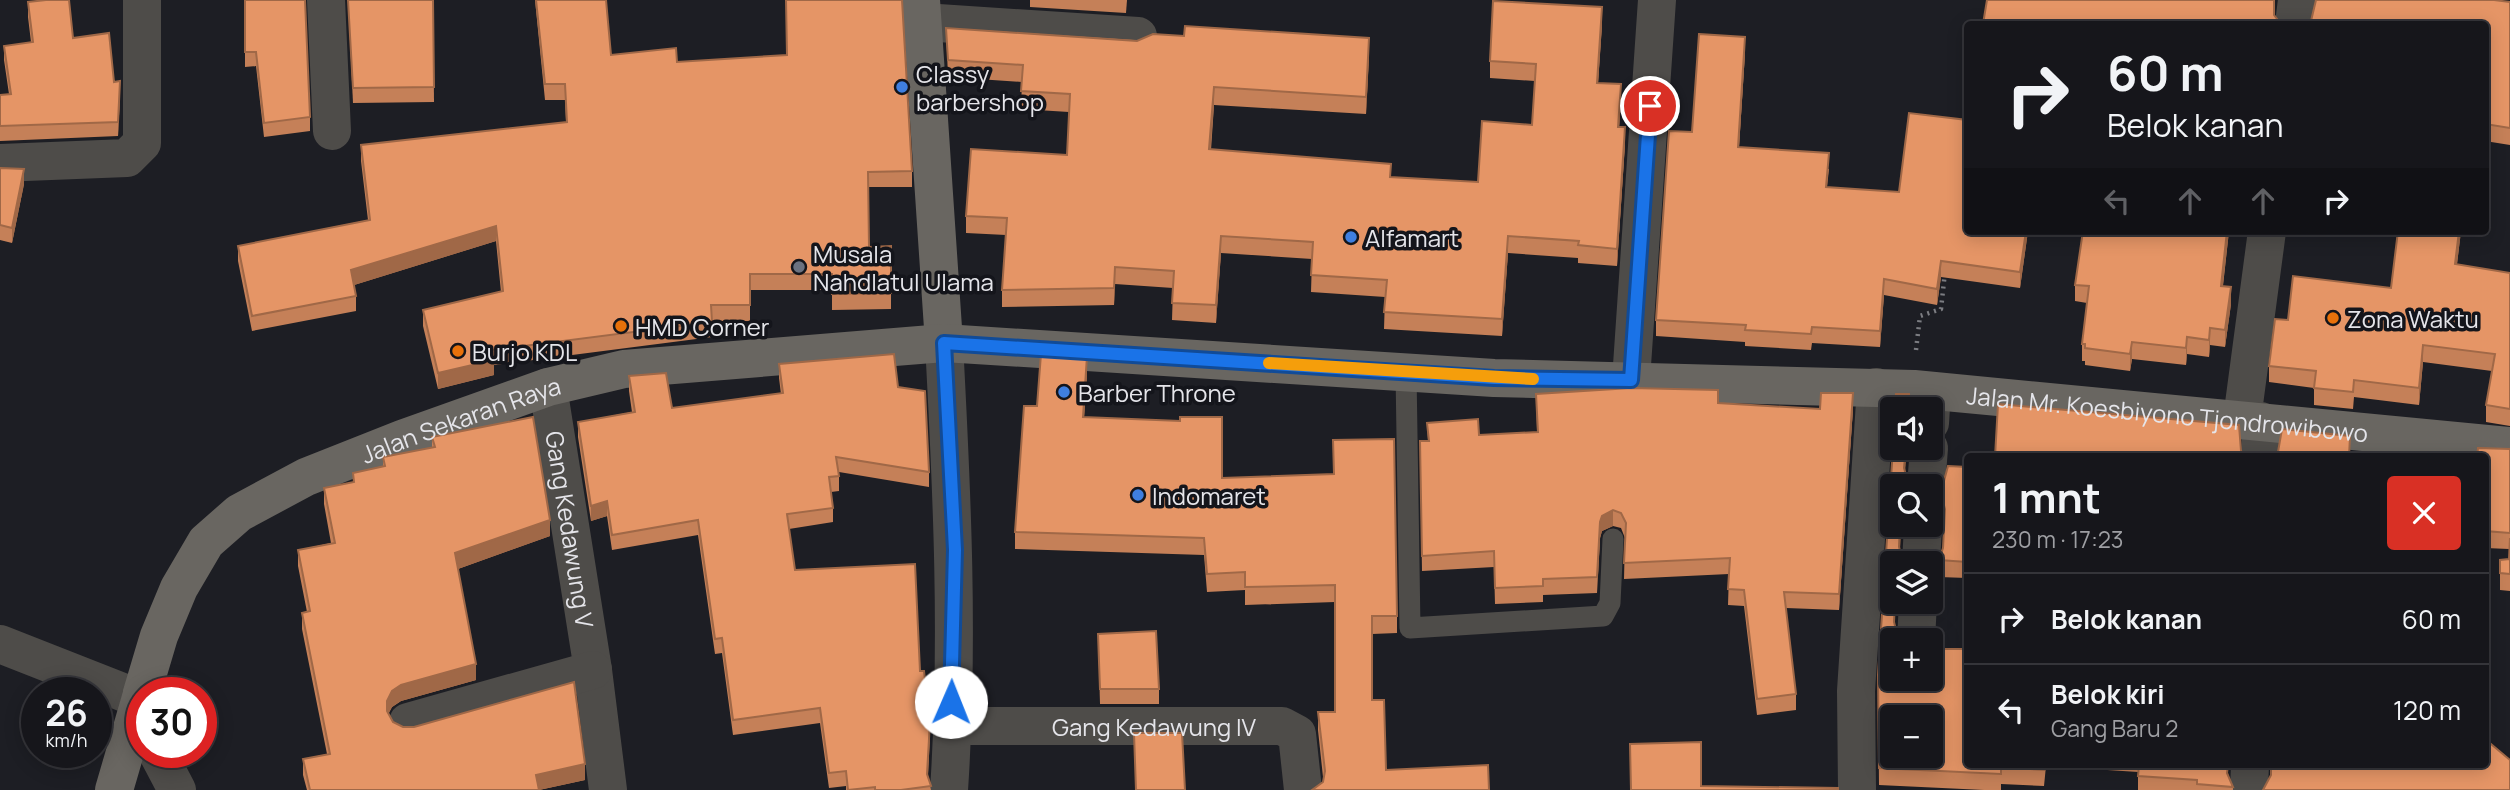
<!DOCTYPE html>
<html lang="id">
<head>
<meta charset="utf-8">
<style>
	body { margin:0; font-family:Manrope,sans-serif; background:#232328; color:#f1f3f6; height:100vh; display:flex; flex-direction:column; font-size:26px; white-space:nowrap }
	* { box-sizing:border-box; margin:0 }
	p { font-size:23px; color:#9e9fa3 }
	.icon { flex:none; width:38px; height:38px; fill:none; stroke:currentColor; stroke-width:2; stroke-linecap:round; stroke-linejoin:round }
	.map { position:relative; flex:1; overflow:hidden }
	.side { position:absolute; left:1964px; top:453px; width:525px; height:315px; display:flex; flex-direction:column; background:#16161b; border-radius:7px; box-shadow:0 4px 18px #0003,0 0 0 2px #35353a }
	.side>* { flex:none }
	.hud { position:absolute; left:1964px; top:21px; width:525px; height:214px; border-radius:7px; box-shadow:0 4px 18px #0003,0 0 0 2px #35353a; background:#16161b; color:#f1f3f6; overflow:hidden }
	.controls { position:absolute; left:1880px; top:397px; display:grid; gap:14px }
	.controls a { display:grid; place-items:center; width:63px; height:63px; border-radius:7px; background:#16161b; box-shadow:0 4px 18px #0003,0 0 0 2px #35353a; font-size:35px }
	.speed { position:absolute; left:21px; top:677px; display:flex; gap:14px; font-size:35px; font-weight:700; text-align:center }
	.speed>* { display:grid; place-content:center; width:91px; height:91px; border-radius:50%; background:#16161b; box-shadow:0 4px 18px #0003,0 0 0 2px #35353a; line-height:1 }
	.speed small { font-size:18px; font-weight:400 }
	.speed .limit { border:10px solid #d22; background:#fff; color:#111 }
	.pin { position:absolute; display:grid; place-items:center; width:60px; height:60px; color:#fff; margin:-30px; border:4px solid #fff; border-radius:50%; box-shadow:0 2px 7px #0007 }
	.me { position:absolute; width:77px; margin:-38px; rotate:1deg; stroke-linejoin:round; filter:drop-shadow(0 0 5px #0008) }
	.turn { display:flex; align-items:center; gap:24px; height:147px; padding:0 28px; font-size:32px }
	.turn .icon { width:91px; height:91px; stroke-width:2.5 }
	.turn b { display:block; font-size:49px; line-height:60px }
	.lanes { display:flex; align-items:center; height:66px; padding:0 28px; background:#0003; justify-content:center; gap:35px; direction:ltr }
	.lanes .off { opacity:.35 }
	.round { display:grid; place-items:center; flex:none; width:74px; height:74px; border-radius:7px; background:#232328 }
	.head { display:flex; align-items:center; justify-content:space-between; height:119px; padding:0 28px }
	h1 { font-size:42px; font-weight:700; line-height:52px }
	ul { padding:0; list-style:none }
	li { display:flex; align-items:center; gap:21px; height:91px; padding:0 28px; border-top:2px solid #35353a }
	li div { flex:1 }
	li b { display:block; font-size:26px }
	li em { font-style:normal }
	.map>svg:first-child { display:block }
</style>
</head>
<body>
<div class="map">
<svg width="2510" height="790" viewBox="0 0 2510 790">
	<rect width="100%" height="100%" fill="#1d1e24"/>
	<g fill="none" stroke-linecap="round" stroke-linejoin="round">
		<path stroke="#7c7d82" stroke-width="4.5" stroke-dasharray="2 5" stroke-linecap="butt" d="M1916 350 1920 316 1941 309 1945 272"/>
		<path stroke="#4e4c49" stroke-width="21" d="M1406 372 1410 628 1603 616 1610 603 1613 539"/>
		<g stroke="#4e4c49" stroke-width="38">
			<path d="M326 0 332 131"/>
			<path d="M923 22 1138 36"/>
			<path d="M2294 24 2297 0"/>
			<path d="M0 163 127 158 142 143V0"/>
			<path d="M944 343C952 492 959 641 949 790"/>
			<path d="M1631 380 1657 0"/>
			<path id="s1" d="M548 387 593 670 608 790"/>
			<path d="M2242 419 2267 231"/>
			<path d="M1930 423 1932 391"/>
			<path d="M2260 457 2261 421"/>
			<path d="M1926 486 1929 448"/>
			<path d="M1921 564 1923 525"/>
			<path d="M1916 640 1918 602"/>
			<path d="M0 644 140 699"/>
			<path d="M408 722 593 670"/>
			<path id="s2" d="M953 726H1282L1297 734 1303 790"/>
			<path d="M157 752 177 790"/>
			<path d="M1857 790 1856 691 1876 387"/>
			<path d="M2249 790 2250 765"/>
		</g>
		<g stroke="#696661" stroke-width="38">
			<path d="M921 0 944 343"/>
			<path id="s3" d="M142 693 159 636 179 588 206 542 239 513 306 477 402 439 548 387 624 369 944 343 1494 378 1914 389 2510 446"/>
			<path d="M114 790 142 694"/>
		</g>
	</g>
	<g fill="#c58058">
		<path d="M245 0 310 117V131L264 137 256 66 245 67Z"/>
		<path d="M348 0H433L434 102 353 103Z"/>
		<path d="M535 0H606L611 55 677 62 912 171V187H868L869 247 891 246V309L832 310V290H750V321H712V337L494 365V375L438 389 423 326V310L501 292 496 241 354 285 356 296V311L252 331 238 261V246L368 220 361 161V145L566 122 565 100H545Z"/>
		<path d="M1030 0H1127L1126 13 1030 7Z"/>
		<path d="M28 2 73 38 114 82 120 96 118 136 0 141V95L9 94 4 60V46L31 42 28 17Z"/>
		<path d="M2510 2V145L2485 141V24Z"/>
		<path d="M1602 25 1598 83 1621 102 1619 127 1625 144 1617 266 1578 263V258L1508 253 1502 336 1384 329 1385 297 1311 292 1312 259 1221 253 1216 323 1172 320 1173 288 1115 284 1114 305 1002 307V290L1006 235 966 233V216L1067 155 1069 112 1021 109 1022 82 948 77 946 28 1369 55 1366 114 1214 105 1211 150 1391 177 1478 182 1532 125 1535 81 1490 78V61Z"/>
		<path d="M1745 53 1739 147 1829 169 1827 187 1967 231H2028L2020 288 1941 277 1937 305 1884 295 1880 347 1812 343 1811 350 1745 346V342L1656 336V320L1692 132Z"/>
		<path d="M0 168 24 184 12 243 0 240Z"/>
		<path d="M2083 231H2229L2223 286 2231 304 2225 347 2210 345 2209 357 2187 354 2186 365 2132 359 2130 371 2085 365V361H2082V344L2087 303 2075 301V285Z"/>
		<path d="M2461 231 2457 264 2510 273V426L2486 422V405L2492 371 2423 362 2419 405 2354 397 2353 409 2314 405V388L2269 382V366L2288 320 2391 288Z"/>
		<path d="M779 364 898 387 929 472V487L839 472V491L831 492 833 508V522L789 529 795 570 920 671 930 735 928 776 931 790H846V786L829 788 820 723 733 735 722 653 715 654 698 535 612 550 607 516 591 521 578 437V422L632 412 629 391V376L672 408 781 394 779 378Z"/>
		<path d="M1087 374 1084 417 1222 478 1397 616V633L1372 634 1323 782V777L1318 730V712H1335V602L1245 605V590L1207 592 1204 555 1015 549V532L1037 406Z"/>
		<path d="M1536 394 1718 403 1820 409H1853L1839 610 1786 608 1796 694V710L1757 715 1744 606 1728 605 1729 574 1624 579 1625 538 1621 528 1613 526 1602 531 1600 538 1597 593 1543 595V602L1495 604 1494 567 1422 571 1420 441H1428L1427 423 1479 435 1537 432Z"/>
		<path d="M432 437 550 536 458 569 476 680 401 701 392 707 388 714 393 722 403 727 585 780 539 790H307L303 775V759L327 754 302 629V613L307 612 298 566V550L331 543 324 504V488L353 483V473L383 466V457L432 448Z"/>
		<path d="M2510 449V591L2500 590V560L2509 559V549L2485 548V457Z"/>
		<path d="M1967 467V578L1939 577V560L1943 548 1944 523 1942 514 1934 506V489Z"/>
		<path d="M1892 525H1901L1900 550 1892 564V640L1967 765H2228V774L2233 787V790H2138V772L2046 766 2044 786 2001 784V790H1984L1879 785 1878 675Z"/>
		<path d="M1098 634 1159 689V704H1100Z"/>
	</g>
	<g fill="#a06847">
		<path d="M1602 7V25L1597 100V83Z"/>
		<path d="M1745 37V53L1738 164V147Z"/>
		<path d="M1369 38V55L1366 114V97Z"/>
		<path d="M120 81V96L118 136V122Z"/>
		<path d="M1621 84V102L1618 144V127Z"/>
		<path d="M1214 87V105L1209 167V149Z"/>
		<path d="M1625 127V144L1617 266V249Z"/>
		<path d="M24 169V184L12 243V228Z"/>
		<path d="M496 226V241L351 286V270Z"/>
		<path d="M2026 231H2028L2020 288V272Z"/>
		<path d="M2227 231H2229L2221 302V286Z"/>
		<path d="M2459 231H2461L2455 281V264Z"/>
		<path d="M1221 236V253L1216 323V305Z"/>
		<path d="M1508 236V253L1502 336V319Z"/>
		<path d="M1941 261V277L1937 305V289Z"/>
		<path d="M1115 267V284L1114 305V288Z"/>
		<path d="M1884 279V295L1880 347V331Z"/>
		<path d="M2231 287V304L2225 347V330Z"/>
		<path d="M2210 328V345L2209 357V340Z"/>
		<path d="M2187 337V354L2186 365V348Z"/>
		<path d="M2132 342V359L2130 371V354Z"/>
		<path d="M2423 345V362L2419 405V388Z"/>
		<path d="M1087 356V374L1083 435V417Z"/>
		<path d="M494 360V375L438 389V373Z"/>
		<path d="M1853 393V409L1839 610V594Z"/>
		<path d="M1906 448H1907L1904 485V468Z"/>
		<path d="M607 501V516L591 521V506Z"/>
		<path d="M1613 510V526L1602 531 1600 538 1597 593 1600 522 1602 516Z"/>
		<path d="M550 520V536L455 570V553Z"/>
		<path d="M476 664V680L401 701 392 707 387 717V701L392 691 401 685Z"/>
		<path d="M585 764V780L539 790 536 775Z"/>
	</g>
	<g fill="#e59566" stroke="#a06847" stroke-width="2" fill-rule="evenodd">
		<path d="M46 0H69L73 38 109 33 114 82 120 81 118 122 0 126V95L11 94 4 46 33 42 28 2Z"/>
		<path d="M245 0H305L310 117 264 123 256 52H245Z"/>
		<path d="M348 0H433L434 87 353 88Z"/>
		<path d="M536 0H606L611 55 676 48 677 62 787 55 786 0H902L912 171 868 172 869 247 891 246V293L832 294V274H750V305H711L712 322 492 350 494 360 438 373 423 310 503 291 496 226 351 270 356 296 252 316 238 246 370 220 361 145 567 122 565 84H545Z"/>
		<path d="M1987 0H2274V15L2281 24H1983Z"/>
		<path d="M2316 0H2494L2510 2V128L2485 124V24H2306L2311 21Z"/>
		<path d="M1493 1 1602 7 1597 83 1621 84 1618 127H1625L1617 249 1578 245 1579 241 1508 236 1502 319 1384 312 1387 280 1311 275 1313 242 1221 236 1216 305 1172 303 1174 271 1115 267 1114 288 1002 290 1007 218 966 216 971 149 1067 155 1070 94 1021 91 1023 65 948 60 946 28 1137 41 1153 34 1184 36 1185 26 1369 38 1366 97 1214 87 1209 149 1391 164 1390 177 1478 182 1482 121 1532 125 1536 64 1490 61Z"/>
		<path d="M1699 34 1745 37 1738 147 1829 153 1826 187 1899 192 1909 113 1967 120V231H2026L2020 272 1941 261 1937 289 1884 279 1880 331 1812 327 1811 334 1745 330 1746 325 1656 320 1669 131 1692 132Z"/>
		<path d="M0 168 24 169 12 228 0 225Z"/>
		<path d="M2083 231H2227L2221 286 2231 287 2225 330 2210 328 2209 340 2187 337 2186 348 2132 342 2130 354 2085 348V344H2082L2089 286 2075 285Z"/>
		<path d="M2398 231H2459L2455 264 2510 273V409L2486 405 2495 354 2423 345 2419 388 2354 380 2353 392 2314 388 2316 371 2269 366 2275 319 2288 320 2293 276 2391 288Z"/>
		<path d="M894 354 898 387 925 391 929 472 836 457 839 476 829 477 833 508 787 514 795 570 915 564 920 671H924L930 721 927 774 931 786 901 790H875V787L848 790 846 771 829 773 820 708 733 720 722 638 715 639 698 520 612 535 607 501 591 506 578 422 635 412 629 376 666 373 672 408 783 393 779 364Z"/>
		<path d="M1041 354 1087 356 1083 417 1180 421V417H1222V478L1334 474 1333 440 1394 439 1397 616H1372V700H1384L1386 770 1488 765 1489 790H1312L1323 782 1325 771 1318 712H1335V585L1245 587V572L1207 574 1204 538 1015 532 1024 406H1037Z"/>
		<path d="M1631 388 1718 390V403L1820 409 1821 393H1853L1839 594 1784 592 1796 694 1757 699 1744 590 1728 589 1730 558 1624 563 1626 523 1621 513 1613 510 1602 516 1600 522 1597 577 1543 579V586L1495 588 1494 551 1422 556 1420 441H1429L1427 423 1478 419 1479 435 1538 432 1536 394Z"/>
		<path d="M1896 394H1909L1911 410H1895Z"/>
		<path d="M1998 404 2239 425 2241 451 2247 457H1995Z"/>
		<path d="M533 417 550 520 455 553 476 664 401 685 392 691 387 701V711L393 722 403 727H414L574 682 585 764 536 775 539 790H310L303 759 330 754 302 613 310 611 298 550 335 543 324 488 354 482 353 473 385 466 383 457 435 447 432 437Z"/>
		<path d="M2282 429 2350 436 2349 457H2273L2278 452Z"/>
		<path d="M1893 448H1906L1904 468 1907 479 1914 486H1892V525H1900L1899 547 1902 558 1907 564H1892V602H1895L1894 622 1897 634 1906 640H1892V679H1930V649H1967V765H2044V770L2001 767V774L1879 768 1878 675ZM1892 718H1930V756H1892Z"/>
		<path d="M2478 448 2510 449V533L2485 531V457H2477Z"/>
		<path d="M1948 466 1967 467V562L1939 560 1943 548 1945 509 1942 498 1934 489 1944 481Z"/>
		<path d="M2510 538V574L2500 573V560L2509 559Z"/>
		<path d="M1156 631 1159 689H1100L1098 634Z"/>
		<path d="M1134 733H1182L1185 790H1136Z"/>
		<path d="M2485 739 2510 760V790H2263L2271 775V765H2485Z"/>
		<path d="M1701 742V786L1838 788V790H1631L1630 744Z"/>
		<path d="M2139 765H2228L2227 773 2233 787 2197 784V780L2138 776Z"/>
	</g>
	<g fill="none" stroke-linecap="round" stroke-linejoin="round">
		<defs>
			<path id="route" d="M951 702 955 550 944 343 1494 378 1631 380 1650 106"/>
		</defs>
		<use href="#route" stroke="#114b97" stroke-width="18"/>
		<use href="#route" stroke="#1a73e8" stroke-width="12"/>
		<path stroke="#f59e0b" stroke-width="12" d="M1269 363 1533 379"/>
	</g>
	<g fill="#3f7fe0" stroke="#14151b" stroke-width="2.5">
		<circle cx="902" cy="87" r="7"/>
		<circle cx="1351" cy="237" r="7"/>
		<circle cx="1064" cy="392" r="7"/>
		<circle cx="1138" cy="495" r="7"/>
	</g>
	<circle fill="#6b7280" stroke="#14151b" stroke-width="2.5" cx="799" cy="267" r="7"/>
	<g fill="#e8710a" stroke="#14151b" stroke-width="2.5">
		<circle cx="2333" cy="318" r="7"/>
		<circle cx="621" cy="326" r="7"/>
		<circle cx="458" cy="351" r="7"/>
	</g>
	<g text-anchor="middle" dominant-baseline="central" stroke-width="7" stroke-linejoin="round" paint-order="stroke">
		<g font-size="24" fill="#e5e5ea" stroke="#14151b" text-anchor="start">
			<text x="916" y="73">Classy<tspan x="916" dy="28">barbershop</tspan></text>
			<text x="1365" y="237">Alfamart</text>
			<text x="813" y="253">Musala<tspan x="813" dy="28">Nahdlatul Ulama</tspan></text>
			<text x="2347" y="318">Zona Waktu</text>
			<text x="635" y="326">HMD Corner</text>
			<text x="472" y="351">Burjo KDL</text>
			<text x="1078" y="392">Barber Throne</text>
			<text x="1152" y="495">Indomaret</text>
		</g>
		<g font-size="24" fill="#e5e5ea" stroke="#14151b">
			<text stroke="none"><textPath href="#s3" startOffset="2168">Jalan Mr. Koesbiyono Tjondrowibowo</textPath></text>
			<text stroke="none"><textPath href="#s3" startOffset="450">Jalan Sekaran Raya</textPath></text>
			<text stroke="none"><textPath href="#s1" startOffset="144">Gang Kedawung V</textPath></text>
			<text stroke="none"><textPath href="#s2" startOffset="201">Gang Kedawung IV</textPath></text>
		</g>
	</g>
</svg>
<div class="controls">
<a><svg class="icon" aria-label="sound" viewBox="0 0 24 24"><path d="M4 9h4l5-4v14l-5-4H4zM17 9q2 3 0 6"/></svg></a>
<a><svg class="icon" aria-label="search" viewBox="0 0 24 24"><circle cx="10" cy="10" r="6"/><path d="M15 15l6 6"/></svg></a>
<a><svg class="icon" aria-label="layers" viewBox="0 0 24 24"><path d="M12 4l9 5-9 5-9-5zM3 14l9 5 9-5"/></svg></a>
<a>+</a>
<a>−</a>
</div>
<div class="speed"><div>26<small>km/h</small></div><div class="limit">30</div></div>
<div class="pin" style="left:1650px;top:106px;background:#d93025"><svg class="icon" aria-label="arrive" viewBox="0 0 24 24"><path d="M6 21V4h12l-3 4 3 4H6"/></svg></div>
<svg class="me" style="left:951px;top:702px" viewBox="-20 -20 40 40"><circle r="19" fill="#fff"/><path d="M0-13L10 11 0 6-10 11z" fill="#1a73e8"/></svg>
<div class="hud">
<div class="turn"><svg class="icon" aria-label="right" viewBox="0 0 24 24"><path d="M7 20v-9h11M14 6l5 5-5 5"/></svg><div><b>60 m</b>Belok kanan</div></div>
<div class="lanes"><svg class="icon off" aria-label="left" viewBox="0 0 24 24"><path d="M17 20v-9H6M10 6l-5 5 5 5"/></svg><svg class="icon off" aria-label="ahead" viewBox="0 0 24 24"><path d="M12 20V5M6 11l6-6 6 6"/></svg><svg class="icon off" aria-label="ahead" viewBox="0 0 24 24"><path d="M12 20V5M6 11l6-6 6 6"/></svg><svg class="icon" aria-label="right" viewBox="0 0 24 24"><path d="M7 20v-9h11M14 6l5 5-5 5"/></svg></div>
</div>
<section class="side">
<div class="head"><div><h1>1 mnt</h1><p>230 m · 17:23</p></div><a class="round" style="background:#d93025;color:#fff"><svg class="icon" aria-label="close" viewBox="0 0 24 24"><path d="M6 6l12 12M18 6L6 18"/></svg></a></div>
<ul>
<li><svg class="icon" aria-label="right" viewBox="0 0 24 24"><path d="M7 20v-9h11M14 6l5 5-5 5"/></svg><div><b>Belok kanan</b></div><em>60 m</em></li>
<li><svg class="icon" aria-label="left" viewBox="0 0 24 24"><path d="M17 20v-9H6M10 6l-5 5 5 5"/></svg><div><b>Belok kiri</b><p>Gang Baru 2</p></div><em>120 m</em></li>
</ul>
</section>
</div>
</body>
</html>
